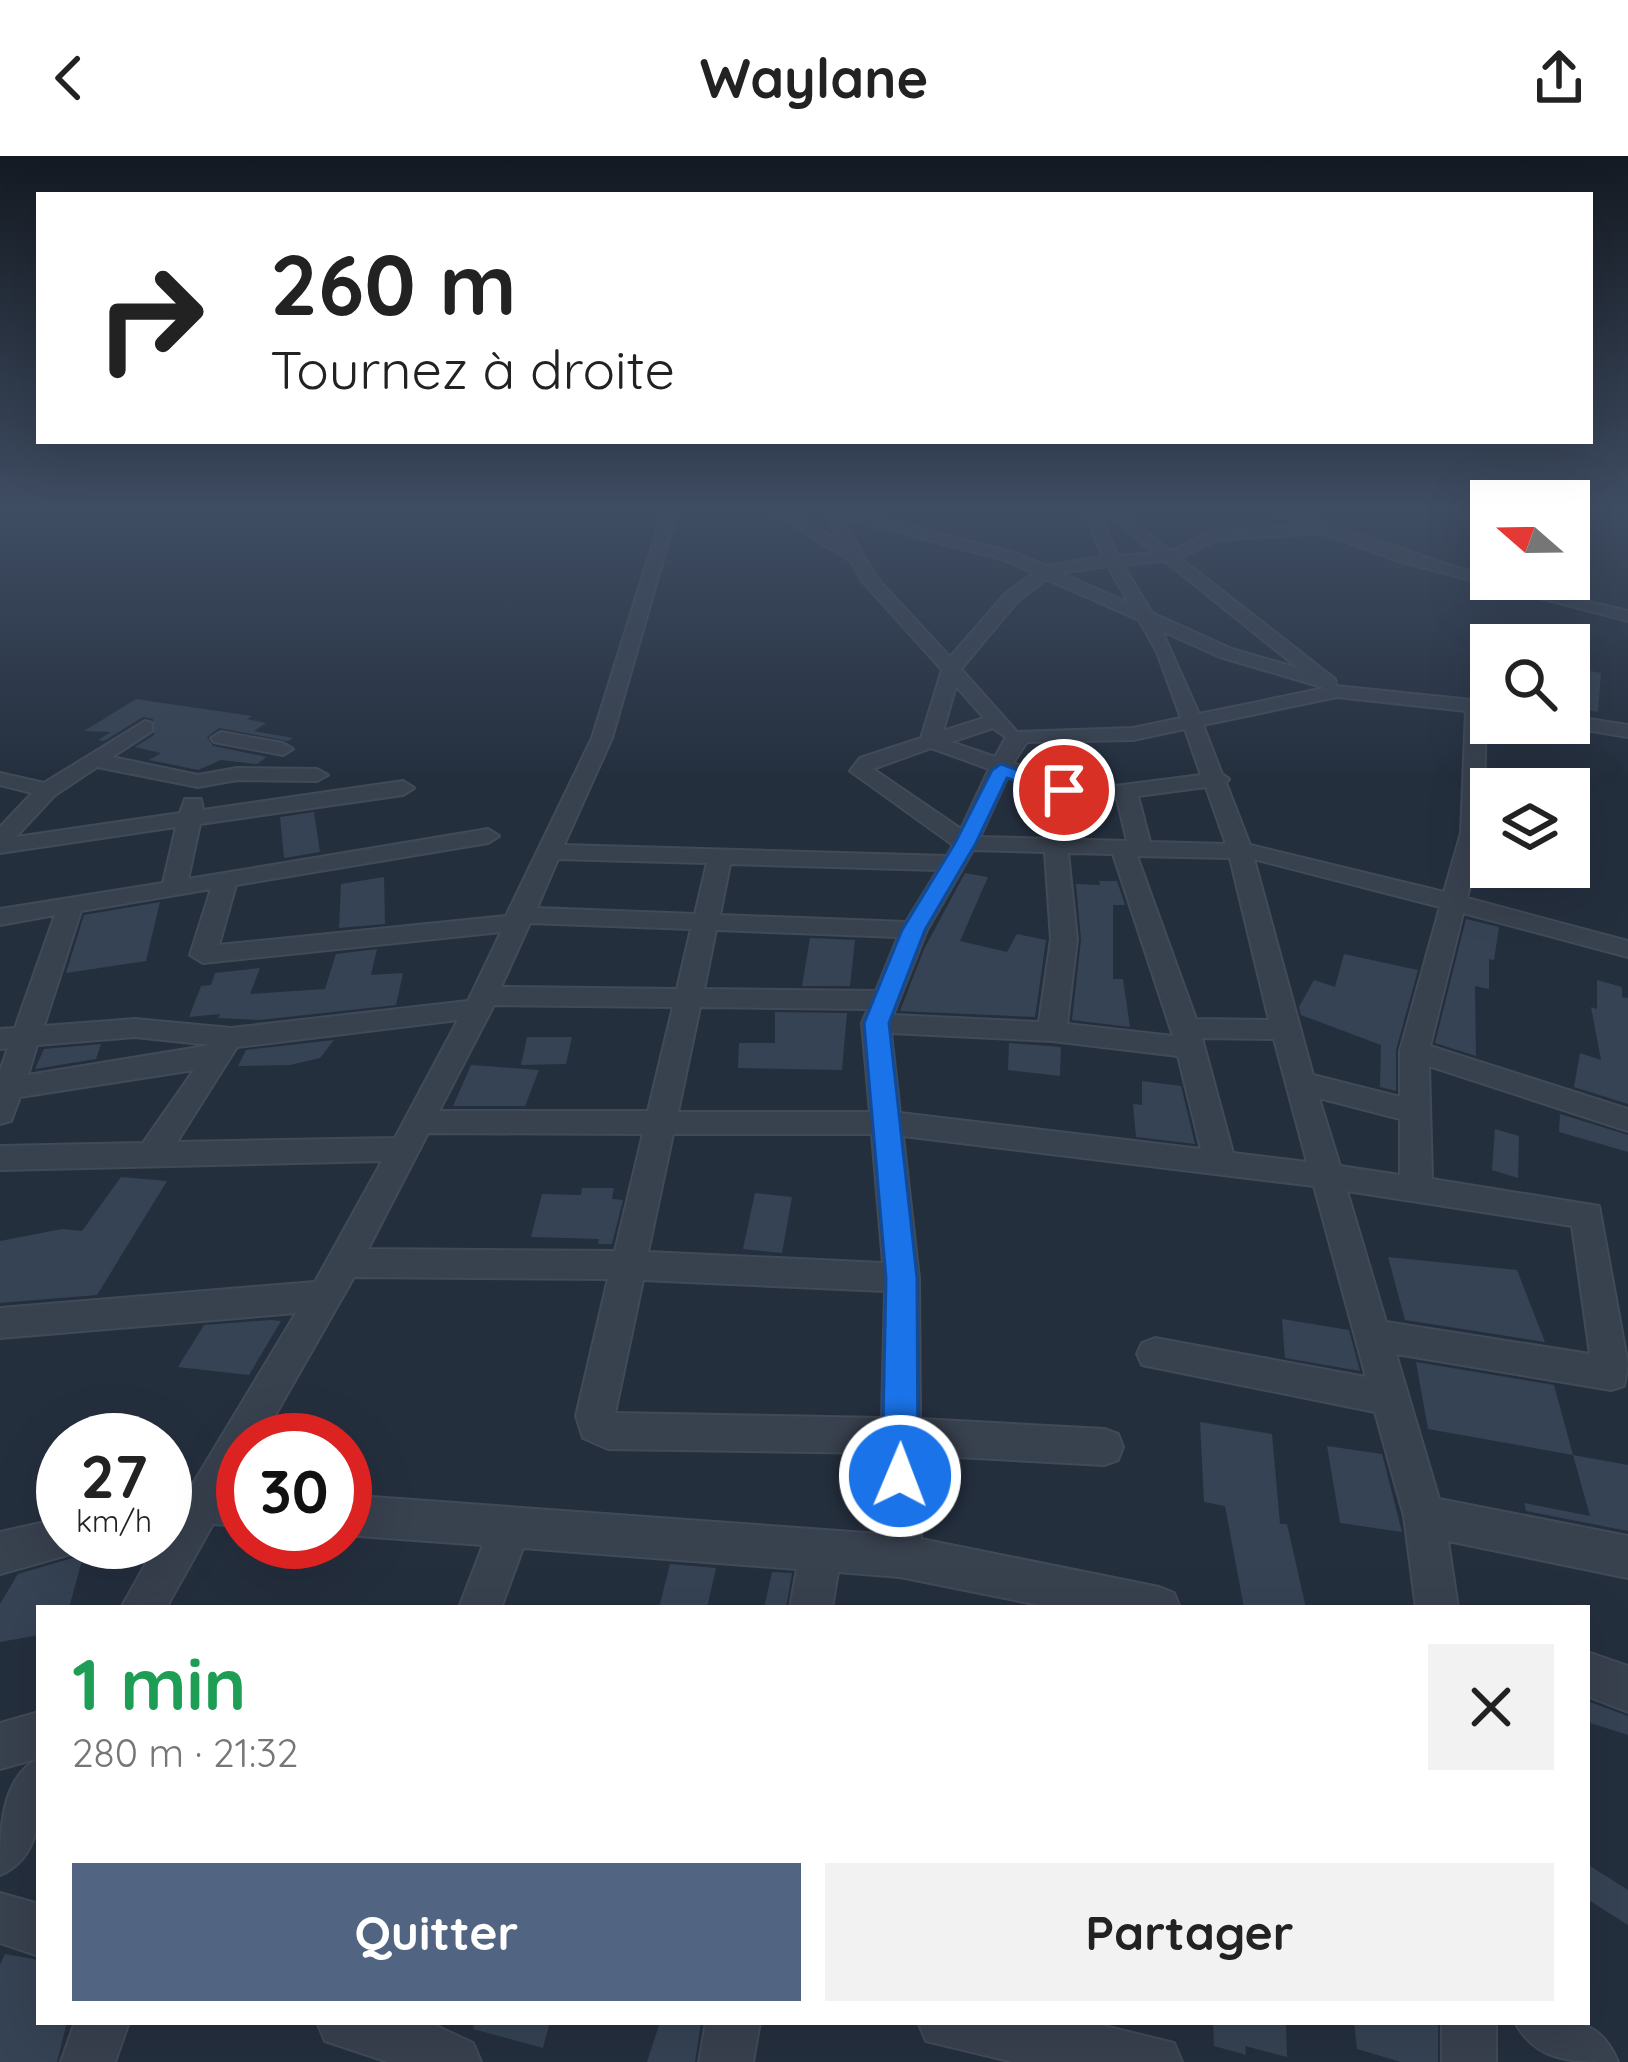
<!DOCTYPE html>
<html lang="fr">
<head>
<meta charset="utf-8">
<style>
	body { margin:0; font-family:Quicksand,sans-serif; background:#f2f2f2; color:#222; height:100vh; display:flex; flex-direction:column; font-size:45px; white-space:nowrap }
	* { box-sizing:border-box; margin:0 }
	p { font-size:39px; color:#767676 }
	.icon { flex:none; width:66px; height:66px; fill:none; stroke:currentColor; stroke-width:2; stroke-linecap:round; stroke-linejoin:round }
	.map { position:relative; flex:1; overflow:hidden }
	.sheet { position:absolute; left:36px; top:1449px; width:1554px; height:420px; display:flex; flex-direction:column; background:#fff; border-radius:0px; box-shadow:0 12px 48px #0002 }
	.sheet>* { flex:none }
	.banner { position:absolute; left:36px; top:36px; width:1557px; height:252px; border-radius:0px; box-shadow:0 12px 48px #0002; background:#fff; color:#222; overflow:hidden }
	.needle { width:78px; rotate:290deg }
	.buttons { position:absolute; left:1470px; top:324px; display:grid; gap:24px }
	.buttons a { display:grid; place-items:center; width:120px; height:120px; border-radius:0px; background:#fff; box-shadow:0 12px 48px #0002; font-size:60px }
	.speed { position:absolute; left:36px; top:1257px; display:flex; gap:24px; font-size:60px; font-weight:700; text-align:center }
	.speed>* { display:grid; place-content:center; width:156px; height:156px; border-radius:50%; background:#fff; box-shadow:0 12px 48px #0002; line-height:1 }
	.speed small { font-size:30px; font-weight:400 }
	.speed .limit { border:18px solid #d22; background:#fff; color:#111 }
	.pin { position:absolute; display:grid; place-items:center; width:102px; height:102px; color:#fff; margin:-51px; border:6px solid #fff; border-radius:50%; box-shadow:0 3px 12px #0007 }
	.me { position:absolute; width:132px; margin:-66px; rotate:1deg; stroke-linejoin:round; filter:drop-shadow(0 0 9px #0008) }
	.turn { display:flex; align-items:center; gap:42px; height:252px; padding:0 36px; font-size:54px }
	.turn .icon { width:156px; height:156px; stroke-width:2.5 }
	.turn b { display:block; font-size:84px; line-height:102px }
	.round { display:grid; place-items:center; flex:none; width:126px; height:126px; border-radius:0px; background:#f2f2f2 }
	.head { display:flex; align-items:center; justify-content:space-between; height:204px; padding:0 36px }
	h1 { font-size:72px; font-weight:800; line-height:90px; color:#1e9e55 }
	.action { display:flex; gap:24px; margin-top:auto; padding:24px 36px }
	.action a { flex:1; height:138px; border-radius:0px; background:#516482; color:#fff; font-size:48px; font-weight:800; line-height:138px; text-align:center }
	.action a+a { background:#f2f2f2; color:#222 }
	header { display:flex; justify-content:space-between; align-items:center; height:156px; padding:0 36px; background:#fff; font-size:54px; font-weight:800 }
	.map>svg:first-child { display:block }
</style>
</head>
<body>
<header><svg class="icon" aria-label="back" viewBox="0 0 24 24"><path d="M15 5l-7 7 7 7"/></svg>Waylane<svg class="icon" aria-label="share" viewBox="0 0 24 24"><path d="M12 15V3M7 8l5-5 5 5M5 13v7h14v-7"/></svg></header>
<div class="map">
<svg width="1628" height="1906" viewBox="0 0 1628 1906">
	<rect width="100%" height="100%" fill="#242f3e"/>
	<g fill="#364354">
		<path d="M1569 511 1601 517 1598 556 1569 551Z"/>
		<path d="M136 543 252 560 247 563 266 567 254 575 293 582 288 585 219 572 207 581 213 590 267 601 257 608 221 604 198 614 149 604 161 597 135 591 154 579 153 563 143 561 104 585 98 584 111 576 84 575Z"/>
		<path d="M314 656 320 696 284 702 280 661Z"/>
		<path d="M965 717 988 721 960 785 1007 796 1017 778 1046 784 1035 861 900 855 924 793Z"/>
		<path d="M384 721 385 768 339 772 341 728Z"/>
		<path d="M1099 725H1117L1125 749H1113V823H1123L1130 871 1072 864 1081 784 1076 728 1100 729Z"/>
		<path d="M160 746 146 805 66 817 84 759Z"/>
		<path d="M1466 763 1499 771 1494 804 1489 803V833L1475 830 1476 900 1435 887Z"/>
		<path d="M810 782 855 784 850 830H802Z"/>
		<path d="M377 793 371 819 403 817 396 849 260 864 218 862 220 858 189 861 201 830 211 829 215 817 260 812 250 838 325 833 336 798Z"/>
		<path d="M1344 798 1418 814 1396 894V935L1380 931 1381 889 1301 859 1299 851 1314 824 1335 831Z"/>
		<path d="M1597 824 1622 831V841L1628 842V948L1574 931 1580 897 1601 904 1591 851 1597 853Z"/>
		<path d="M775 856 847 857 842 914 738 912 739 887H775Z"/>
		<path d="M527 881H572L566 908 521 909Z"/>
		<path d="M334 884 320 902 290 909 238 910 246 894Z"/>
		<path d="M1009 887 1061 891 1060 920 1008 914Z"/>
		<path d="M101 888 96 903 35 913 44 893Z"/>
		<path d="M471 909 539 914 525 950H453Z"/>
		<path d="M1142 925 1181 930 1195 988 1136 981 1133 948 1142 949Z"/>
		<path d="M1560 958 1628 979V996L1559 976Z"/>
		<path d="M1495 973 1519 980 1518 1022 1492 1014Z"/>
		<path d="M121 1021 167 1025 97 1139 0 1147V1085L62 1073 82 1075Z"/>
		<path d="M582 1032H614L612 1043 623 1044 612 1088H598L599 1083 531 1081 542 1038 581 1039Z"/>
		<path d="M755 1037 792 1041 782 1097 743 1093Z"/>
		<path d="M1388 1101 1517 1114 1545 1186 1405 1164Z"/>
		<path d="M1282 1163 1349 1174 1360 1215 1285 1202Z"/>
		<path d="M271 1164 281 1165 249 1219 178 1211 204 1169Z"/>
		<path d="M1416 1206 1554 1229 1573 1299 1428 1273Z"/>
		<path d="M1200 1266 1272 1278 1280 1368H1287L1306 1452H1244L1225 1350 1204 1346Z"/>
		<path d="M1327 1290 1382 1298 1402 1376 1340 1367Z"/>
		<path d="M1573 1299 1628 1309V1375L1526 1355 1524 1347 1590 1360Z"/>
		<path d="M87 1386 69 1452H39V1479L0 1486V1448L18 1418 79 1400Z"/>
		<path d="M670 1408 716 1412 707 1452H659Z"/>
		<path d="M772 1416 792 1417 786 1452H764Z"/>
		<path d="M1587 1545 1628 1560V1579L1587 1566Z"/>
		<path d="M1587 1708 1628 1734V1769L1587 1743Z"/>
		<path d="M5 1798 39 1804V1866H67L57 1906H0V1809Z"/>
		<path d="M474 1866H550L543 1892 473 1873Z"/>
		<path d="M660 1866H701L695 1906H647Z"/>
		<path d="M1213 1866H1286L1287 1901 1245 1890 1246 1899 1214 1890Z"/>
		<path d="M1354 1866H1438V1906H1401L1357 1893Z"/>
	</g>
	<g fill="none" stroke-linecap="round" stroke-linejoin="round">
		<defs>
			<g id="minor">
				<path d="M663 355H677L612 582 564 689 947 700 953 689 850 615 860 602 921 582 942 514 863 426 851 405 770 355H787L840 386 823 355H849L1013 396 1046 410 1103 401 1084 355H1098L1118 400 1154 397 1104 355H1119L1171 395 1214 375 1303 370 1270 355H1289L1491 423 1628 455V465L1402 406 1322 377 1217 384 1180 402 1335 523 1336 530 1491 546V558L1486 557 1483 677 1467 742 1628 785V801L1463 757 1430 890 1628 953V975L1429 910 1432 1023 1599 1050 1628 1209 1624 1230 1611 1234 1396 1198 1439 1343 1628 1380V1422L1448 1385 1458 1452H1416L1404 1360 1375 1256 1142 1209 1137 1198 1142 1187 1155 1182 1366 1221 1314 1030 903 980 919 1122 920 1263 1104 1273 1118 1278 1123 1291 1118 1304 1104 1309 920 1299 921 1383 1159 1431 1174 1437 1180 1452H1054L900 1421 838 1416 832 1452H790L797 1413 523 1392 501 1452H459L483 1389 345 1379V1339L880 1378 881 1297 608 1293 583 1282 576 1260 608 1123 354 1121 261 1284H243V1316L235 1331 243 1332V1370L213 1368 166 1452H121L158 1386H165V1337L191 1331 296 1157 0 1182V1152L315 1126 382 1005 0 1014V990L143 987 194 914 20 941 11 965 0 968V915L8 892 0 893V873L15 872 55 759 0 769V753L163 727 176 671 0 697V671L32 637 0 629V617L44 627 145 565 152 567V575L112 601 198 619 237 612 317 613 328 619 317 625 237 624 198 631 97 611 55 639 16 681 180 657 185 643H201L203 654 403 625 414 632 403 639 200 668 188 723 488 673 499 680 488 687 236 729 219 789 506 760 592 582ZM841 361 1002 403 1034 417 1005 438 950 501 876 421ZM1165 405 1298 512 1232 493 1152 457 1123 409ZM1108 410 1129 447 1060 417ZM1046 423 1139 464 1157 496 1181 562 1133 572 1017 576 961 513 1017 446ZM1162 475 1220 501 1325 532 1199 558ZM956 530 984 562 943 575ZM1337 541 1466 555 1461 677 1444 736 1250 689 1226 627 1229 623 1222 618 1203 569ZM993 572 1006 581 995 601 951 586ZM1185 573 1201 619 1107 631 1076 630 1013 607 1027 586 1133 584ZM931 592 989 613 961 673 873 613ZM1008 620 1073 643H1117L1127 685 980 681ZM1206 631 1226 688 1150 686 1138 640ZM973 694 1045 696 1051 783 1039 866 893 859 927 774ZM1068 697 1113 698 1173 880 1067 868 1077 783ZM1137 700 1230 702 1269 864 1196 863ZM558 703 707 707 695 758 537 752ZM1254 703 1440 751 1400 895V941L1313 919ZM730 708 938 714 906 766 720 759ZM211 733 190 799 203 807 501 776 468 845 231 872 135 863 44 870 81 755ZM530 767 691 773 677 833 501 831ZM716 774 898 781 876 835 704 833ZM494 849 673 851 648 955H439ZM700 851 868 853 862 867 870 956H678ZM458 864 395 982 177 986 237 891ZM891 877 1052 885 1178 900 1201 993 900 957ZM135 881 211 889 28 919 37 889ZM1202 882 1274 883 1307 1006 1233 997ZM1319 942 1400 963V1019L1340 1010ZM428 977 643 978 615 1095 368 1093ZM673 978H872L883 1107 648 1096ZM1347 1035 1572 1070 1590 1198 1386 1166ZM643 1124 885 1135 882 1262 615 1257Z"/>
				<path d="M1569 560 1628 569V581L1562 570 1560 567H1569Z"/>
				<path d="M221 576 283 587 293 593 283 599 214 586 211 582Z"/>
				<path d="M63 1362V1386H82L78 1396 0 1418V1376Z"/>
				<path d="M1587 1496 1628 1510V1556L1587 1540Z"/>
				<path d="M39 1556V1602L0 1613V1567Z"/>
				<path d="M39 1602C39 1645 47 1699 0 1719 0 1676 0 1622 39 1602Z"/>
				<path d="M0 1737 39 1748V1800L0 1787Z"/>
				<path d="M75 1866H129L115 1906H61Z"/>
				<path d="M317 1866H428L473 1887 481 1906H388L325 1885Z"/>
				<path d="M706 1866H760L753 1906H699Z"/>
				<path d="M918 1866H1088L1174 1887 1182 1906H1013L926 1885Z"/>
				<rect x="1442" y="1866" width="54" height="40"/>
				<path d="M1515 1866C1562 1866 1597 1855 1618 1906 1572 1906 1536 1906 1515 1866Z"/>
			</g>
		</defs>
		<use href="#minor" stroke="#414a57" stroke-width="4"/>
		<use href="#minor" fill="#38414e" fill-rule="evenodd"/>
	</g>
	<linearGradient id="sky" x2="0" y2="1"><stop stop-color="#141a22"/><stop offset="0.57" stop-color="#3f4d63"/><stop offset="1" stop-color="#3f4d63" stop-opacity="0"/></linearGradient>
	<rect width="1628" height="621" fill="url(#sky)"/>
	<path fill="#1a73e8" stroke="#114b97" stroke-width="3" d="M1001 608 1074 634 1064 640 1007 622 976 687 925 774 889 867 917 1122 918 1320 913 1332 900 1337 888 1332 882 1320 886 1122 864 867 902 774 955 687 992 614Z"/>
</svg>
<div class="buttons">
<a><svg class="needle" viewBox="-14 -14 28 28"><path d="M0-13l5 13h-10z" fill="#e53935"/><path d="M0 13l5-13h-10z" fill="#767676"/></svg></a>
<a><svg class="icon" aria-label="search" viewBox="0 0 24 24"><circle cx="10" cy="10" r="6"/><path d="M15 15l6 6"/></svg></a>
<a><svg class="icon" aria-label="layers" viewBox="0 0 24 24"><path d="M12 4l9 5-9 5-9-5zM3 14l9 5 9-5"/></svg></a>
</div>
<div class="speed"><div>27<small>km/h</small></div><div class="limit">30</div></div>
<div class="pin" style="left:1064px;top:634px;background:#d93025"><svg class="icon" aria-label="arrive" viewBox="0 0 24 24"><path d="M6 21V4h12l-3 4 3 4H6"/></svg></div>
<svg class="me" style="left:900px;top:1320px" viewBox="-20 -20 40 40"><circle r="17" fill="#1a73e8" stroke="#fff" stroke-width="3"/><path d="M0-11L8 9 0 5-8 9z" fill="#fff"/></svg>
<div class="banner">
<div class="turn"><svg class="icon" aria-label="right" viewBox="0 0 24 24"><path d="M7 20v-9h11M14 6l5 5-5 5"/></svg><div><b>260 m</b>Tournez à droite</div></div>
</div>
<section class="sheet">
<div class="head"><div><h1>1 min</h1><p>280 m · 21:32</p></div><a class="round"><svg class="icon" aria-label="close" viewBox="0 0 24 24"><path d="M6 6l12 12M18 6L6 18"/></svg></a></div>
<div class="action"><a>Quitter</a><a>Partager</a></div>
</section>
</div>
</body>
</html>
